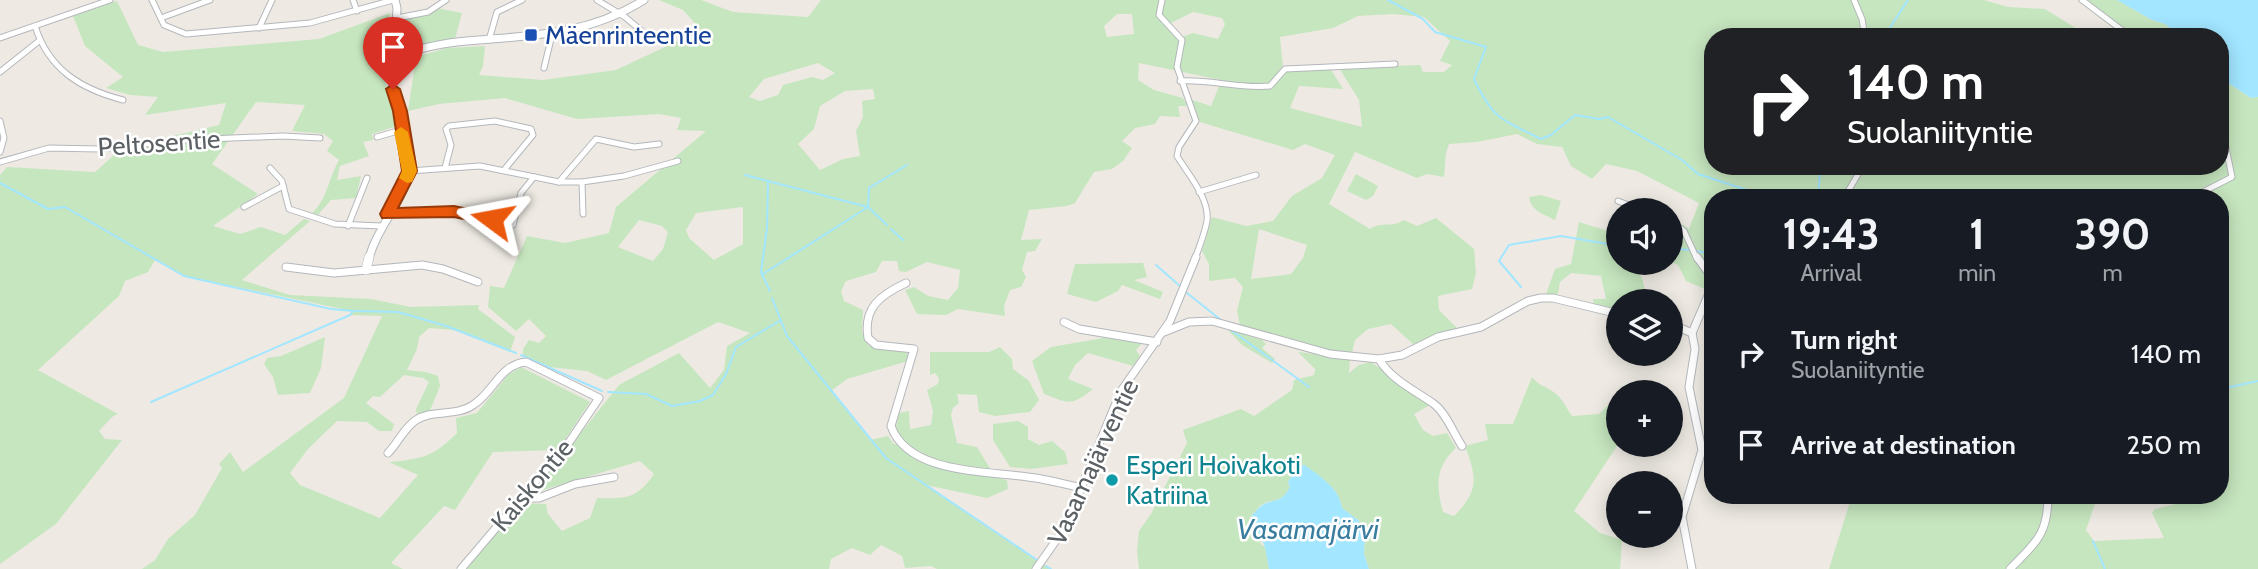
<!DOCTYPE html>
<html lang="en">
<head>
<meta charset="utf-8">
<style>
	body { margin:0; font-family:Cabin,sans-serif; background:#20242c; color:#f1f3f6; height:100vh; display:flex; flex-direction:column; font-size:26px; white-space:nowrap }
	* { box-sizing:border-box; margin:0 }
	p { font-size:23px; color:#9ea1a6 }
	.icon { flex:none; width:38px; height:38px; fill:none; stroke:currentColor; stroke-width:2; stroke-linecap:round; stroke-linejoin:round }
	.map { position:relative; flex:1; overflow:hidden }
	.details { position:absolute; left:1704px; top:189px; width:525px; height:315px; display:flex; flex-direction:column; background:#171b24; border-radius:28px; box-shadow:0 4px 18px #0003 }
	.details>* { flex:none }
	.top-card { position:absolute; left:1704px; top:28px; width:525px; height:147px; border-radius:28px; box-shadow:0 4px 18px #0003; background:#202124; color:#fff; overflow:hidden }
	.fabs { position:absolute; left:1606px; top:198px; display:grid; gap:14px }
	.fabs a { display:grid; place-items:center; width:77px; height:77px; border-radius:50%; background:#171b24; box-shadow:0 4px 18px #0003; font-size:35px }
	.pin { position:absolute; display:grid; place-items:center; width:60px; height:60px; color:#fff; margin:-72px -30px; border-radius:50% 50% 50% 0; rotate:-45deg; box-shadow:0 0 7px #0007 }
	.pin .icon { rotate:45deg }
	.me { position:absolute; width:77px; margin:-38px; rotate:283deg; stroke-linejoin:round; filter:drop-shadow(0 0 5px #0008) }
	.turn { display:flex; align-items:center; gap:24px; height:147px; padding:0 28px; font-size:32px }
	.turn .icon { width:91px; height:91px; stroke-width:2.5 }
	.turn b { display:block; font-size:49px; line-height:60px }
	.eta { display:flex; justify-content:space-evenly; align-items:center; height:119px; text-align:center }
	.eta b { font-size:42px; font-weight:700; line-height:49px }
	ul { padding:0; list-style:none }
	li { display:flex; align-items:center; gap:21px; height:91px; padding:0 28px }
	li div { flex:1 }
	li b { display:block; font-size:26px }
	li em { font-style:normal }
	.map>svg:first-child { display:block }
</style>
</head>
<body>
<div class="map">
<svg width="2258" height="569" viewBox="0 0 2258 569">
	<rect width="100%" height="100%" fill="#eeeae3"/>
	<g fill="#c6e6bf" fill-rule="evenodd">
		<path d="M659 0H701L733 12 808 17 821 0H1984L2008 7 2045 9 2090 37H1713V166H2221V74L2228 83 2251 98 2258 97V569H1829L1852 495H2098L2086 530 2094 541 2164 538 2152 513 2155 509 2184 502 2179 495H2221V198H1713V286L1708 285 1705 289 1686 281 1678 265 1671 262C1671 248 1672 234 1682 224L1689 229 1699 203 1637 171 1606 164 1592 179 1571 166 1562 147 1537 144 1517 134 1477 142 1449 144 1446 153 1444 177 1427 174 1417 178 1355 152 1329 204 1370 229C1381 221 1393 228 1404 220L1417 226 1436 218 1474 249 1476 273 1472 289 1438 296 1439 310 1458 329 1414 345 1391 324 1368 329 1355 340 1352 353 1327 350 1240 325 1237 311 1243 287 1235 278 1209 281V264L1202 251 1212 217 1246 226 1273 221 1292 196 1322 178 1335 155 1305 144 1293 150 1200 122 1192 100 1211 106 1219 86 1239 89 1240 84 1139 63 1138 80 1154 90 1183 98 1187 106H1178L1180 117 1160 116 1155 124 1135 128 1122 141 1132 148 1123 161 1112 169 1094 172 1075 203 1067 206 1029 210 1021 240 1042 239 1035 251 1027 252 1022 270 1026 277 1021 287 1010 290 1004 306 1005 316 958 309 946 315 917 314 905 290 914 287 928 296 948 300 958 288 960 270 927 262 906 272 899 271 897 261H882L876 272 846 281 841 291 844 301 863 310 862 332 868 345 905 351 908 354V361L847 379 831 391 870 440 888 436 893 443 939 467 1007 480 1008 489 987 498 926 485 1051 569H937L931 566 905 568 902 556 881 545 870 555 852 548 831 559 829 569H465L523 503 546 504 548 514 562 531 590 518 597 498C626 499 637 499 654 474L640 461 533 493 619 385 679 353 710 388 724 370 727 346 750 333 718 322 606 380 587 371 549 367 523 356V349L529 340 539 343 546 336 529 319 516 331 488 307 490 286 504 288 527 236 565 243 609 233 616 207 706 131 677 130 681 118 659 114 577 119 505 98 439 104 408 111 416 57 447 48 485 46 483 66 479 75 543 80 616 70 701 30 683 10ZM1193 12 1222 18 1225 24 1218 39 1193 33 1182 37 1171 23ZM1117 14H1132L1134 34 1107 37 1104 26ZM1393 14 1424 17 1450 41 1440 61 1452 65 1444 72H1423L1420 65 1339 68 1359 100 1362 127 1290 108 1299 86 1343 89 1330 68 1283 69 1280 37 1333 28 1358 16ZM818 63 835 73 823 80 812 77 783 85 778 95 760 101 749 97 764 79ZM873 89 875 99 862 101 863 117 856 131 860 156 843 159 820 170 798 144 814 129 820 106 845 91ZM743 207V244L714 260 689 238 686 230 696 213ZM639 220 662 226 668 232 663 249 653 261 618 247ZM1259 229 1307 245 1303 258 1291 274 1251 279Z"/>
		<path d="M2079 0H2117L2152 20 2165 24 2182 37H2125Z"/>
		<path d="M117 1 138 45 163 52 319 39 390 13C386 36 383 61 386 85 387 100 396 112 394 127L372 134 373 140 363 142 369 156 340 166 337 180 361 176 356 198 331 200 318 215 312 213C327 200 329 177 339 160L327 151 333 141 324 134 292 131 305 105 256 102 212 164 258 194 213 226 240 234 261 227 285 235 304 219 310 221 242 280 290 295 371 299 411 307 479 305 478 309 515 337 510 352 454 330 429 328 419 337 417 349 407 370 426 372 438 376 440 386 429 413 417 415 416 409 429 382 423 378 404 375 380 397 373 396 366 403 394 424 392 431H379L367 422 337 421 308 449 290 473 300 485 380 518 418 475 389 462C422 459 433 457 457 433L456 418 477 413 508 375 521 367 590 402 558 450 493 452 455 510 444 506 391 563 403 569H142L155 560 168 539 195 515 222 468 219 464 230 452 243 472 344 398 382 316 350 315 352 311 184 276 155 260 148 272 125 281 119 296 38 370 118 414 112 417 99 431 105 439 122 440 56 524 0 564V175L7 167 95 172 122 148 219 125 226 103 145 115 158 97 130 95 106 88 123 77 85 46 73 16Z"/>
		<path d="M437 8 462 13 455 39 402 50 406 17Z"/>
		<path d="M1356 174 1378 186 1373 196 1366 200 1347 191Z"/>
		<path d="M1541 195 1561 201 1555 220C1543 214 1531 211 1529 197Z"/>
		<path d="M1579 222 1611 232 1613 222 1619 224V262C1640 263 1646 282 1645 301H1619V310L1594 305 1593 299H1606L1601 276 1571 273 1560 282 1558 294H1546L1555 269 1571 264Z"/>
		<path d="M1143 263 1147 277 1134 280 1163 292 1160 299 1122 285 1118 291 1096 302 1067 294 1075 264Z"/>
		<path d="M1226 328 1262 340 1266 344 1262 348 1275 359 1272 363 1242 345Z"/>
		<path d="M325 337 321 368 310 393 278 395 273 377 264 364 267 358 281 356Z"/>
		<path d="M1109 337 1142 343 1136 350 1140 356 1133 366 1088 353 1075 365 1068 379 1093 389C1071 407 1068 403 1044 394L1032 361 1051 347Z"/>
		<path d="M1000 347 1012 359 1013 369 1029 381 1039 400 1030 412 995 416 979 412 977 395 957 394 959 403 953 408 951 415 957 443 977 447 991 470 987 472 934 460 899 439 896 427 899 413 909 411 910 429 931 425 933 411 927 390 938 384 939 378 935 373 930 375V352H989Z"/>
		<path d="M1298 352 1350 359 1349 373 1359 365 1371 362 1430 405 1414 414 1423 430 1433 436 1447 433 1456 448C1435 467 1436 486 1443 512L1454 516C1479 491 1477 478 1465 446L1488 440 1485 424H1513L1532 377C1539 386 1546 386 1555 393 1563 399 1566 408 1572 416L1599 414 1615 398H1619V443L1574 511 1600 533 1622 540 1620 569H1369L1364 554 1365 531 1358 520 1342 508C1339 487 1320 477 1304 465L1297 466 1288 482 1290 487C1280 506 1272 497 1260 506 1257 509 1255 513 1251 516L1261 544 1265 547 1269 569H1139L1137 551 1139 531 1151 514 1187 443 1183 430 1241 409 1254 416 1292 390 1294 380 1314 375 1315 369Z"/>
		<path d="M1018 421 1028 427V439L1039 445 1052 441 1065 452 1068 464 1031 469 1010 467 993 440V424Z"/>
	</g>
	<g fill="#a2e6ff">
		<path d="M2117 0H2258V97L2251 98 2228 83 2221 74V37H2182L2165 24 2152 20Z"/>
		<path d="M1305 465C1320 477 1339 487 1342 508L1358 520 1365 531 1364 554 1369 569H1269L1265 547 1251 516C1255 513 1257 509 1260 507 1272 497 1280 506 1290 487L1288 482 1297 466Z"/>
	</g>
	<g fill="none" stroke-linecap="round" stroke-linejoin="round">
		<g stroke="#a2e6ff" stroke-width="2">
			<path d="M1388 0 1423 19 1435 32 1486 47 1474 79C1494 121 1502 119 1541 139L1551 135 1575 115 1599 119 1608 117 1682 160 1698 174 1759 194 1794 198"/>
			<path d="M1884 37 1908 0"/>
			<path d="M745 175 868 207 887 225"/>
			<path d="M768 181 767 228 761 272 770 291"/>
			<path d="M0 183 48 209 65 207 184 276 331 309 354 311"/>
			<path d="M1818 198 1820 172 1827 166"/>
			<path d="M891 229 903 240"/>
			<path d="M1671 248 1689 250"/>
			<path d="M1696 251 1713 254"/>
			<path d="M1156 265 1181 287"/>
			<path d="M763 274 868 207 869 188 907 165"/>
			<path d="M1521 287 1499 261 1509 245 1561 236 1619 246"/>
			<path d="M1187 293 1221 320"/>
			<path d="M772 298 787 336 886 458 1037 560"/>
			<path d="M356 311 398 312 446 326 516 353"/>
			<path d="M1231 330 1309 387"/>
			<path d="M521 355 602 391"/>
			<path d="M2221 389 2258 381"/>
			<path d="M608 392 646 394 672 406 700 401 713 395 726 374 736 347 781 320"/>
			<path d="M151 402 350 315 353 311"/>
			<path d="M2093 541 2105 569"/>
			<path d="M1046 566 1051 569"/>
		</g>
		<defs>
			<g id="street-far1">
				<path d="M152 0 164 25 186 34 310 23 393 0"/>
				<path d="M353 0 357 11"/>
				<path d="M597 0 625 17 650 38"/>
				<path d="M1162 0 1159 15 1182 40 1177 67 1196 121 1179 147 1177 156C1188 174 1210 199 1207 221 1205 233 1199 247 1195 259"/>
				<path d="M1854 0 1862 19 1865 37"/>
				<path d="M2082 0 2131 37"/>
				<path d="M161 18 210 0"/>
				<path d="M397 18 428 12 446 0"/>
				<path d="M35 26C49 70 81 89 123 100"/>
				<path d="M259 28 272 0"/>
				<path d="M0 38 110 0"/>
				<path d="M489 40 497 12 522 0"/>
				<path d="M544 68 552 35"/>
				<path d="M0 72 39 41"/>
				<path d="M1180 81C1210 79 1239 89 1270 86L1285 69 1395 64"/>
				<path d="M0 121 4 138 0 152"/>
				<path d="M377 137 401 130"/>
				<path d="M0 162 49 148 99 149 184 140 283 136 320 138"/>
				<path d="M270 168 282 181 289 209 335 224 381 226"/>
				<path d="M445 168 451 145 446 129 449 126 495 121 531 129 533 135 504 170"/>
				<path d="M409 171 480 166 559 182H582L624 176 678 161"/>
				<path d="M559 182 596 139 634 147 659 144"/>
				<path d="M582 182 583 214"/>
				<path d="M1199 192 1256 175"/>
				<path d="M1844 198 1863 166"/>
				<path d="M2191 198 2232 177 2225 143 2221 140"/>
				<path d="M1618 201 1641 210"/>
				<path d="M244 207 283 186"/>
				<path d="M388 214 454 211 513 225 521 193 534 177"/>
				<path d="M1671 221 1684 231 1697 259"/>
				<path d="M348 226 367 178"/>
			</g>
			<g id="street">
				<path d="M1697 257 1713 279"/>
				<path d="M286 267 334 273 422 265 443 269 478 282"/>
				<path d="M906 283C880 295 863 308 868 338L876 345 914 349 891 426C908 474 987 471 1028 477 1046 479 1064 484 1082 488"/>
				<path d="M1064 322 1079 329 1157 342"/>
				<path d="M1671 324 1692 333 1695 349 1689 387 1702 450 1682 517 1692 569"/>
				<path d="M1164 332 1189 322 1212 321 1330 354 1379 359 1402 355 1438 337 1481 327 1528 301 1541 298H1553L1619 314"/>
				<path d="M1692 333 1713 284"/>
				<path d="M1379 359C1391 380 1416 391 1434 404 1446 413 1454 434 1462 446"/>
				<path d="M388 453C398 443 404 428 416 420 433 409 456 417 473 405 494 392 499 365 526 362L599 398 570 441 461 569"/>
				<path d="M522 498H539L575 484 614 477"/>
				<path d="M1036 569 1064 529 1121 391 1170 321 1196 257"/>
				<path d="M2010 569C2036 542 2048 535 2048 495"/>
			</g>
			<g id="secondary-far1">
				<path d="M393 55C414 51 435 44 457 42 525 35 583 38 644 0"/>
				<path d="M369 259C375 230 408 195 409 170 410 143 397 116 393 90 390 66 396 32 397 8L395 0"/>
			</g>
			<path id="secondary" d="M366 270 369 257"/>
		</defs>
		<use href="#street-far1" stroke="#b4b7bb" stroke-width="7"/>
		<use href="#street" stroke="#b4b7bb" stroke-width="9"/>
		<use href="#secondary-far1" stroke="#b2b8bb" stroke-width="9"/>
		<use href="#secondary" stroke="#b2b8bb" stroke-width="10"/>
		<use href="#street-far1" stroke="#fff" stroke-width="5"/>
		<use href="#street" stroke="#fff" stroke-width="7"/>
		<use href="#secondary-far1" stroke="#fff" stroke-width="7"/>
		<use href="#secondary" stroke="#fff" stroke-width="9"/>
	</g>
	<path fill="#ea580c" stroke="#983908" stroke-width="2" d="M393 84 400 89 407 111 417 171 398 208 454 206 497 215 500 219 497 223 492 225 454 217 382 218 380 214 402 171 393 111 386 89Z"/>
	<path fill="#f59e0b" d="M401 127 408 132 417 171 412 182 407 183 399 178 402 171 394 132Z"/>
	<rect fill="#1a4fb4" stroke="#fff" stroke-width="2.5" x="524" y="28" width="14" height="14" rx="3.5"/>
	<circle fill="#0f9aa8" stroke="#fff" stroke-width="2.5" cx="1112" cy="480" r="7"/>
	<g text-anchor="middle" dominant-baseline="central" stroke-width="5" stroke-linejoin="round" paint-order="stroke">
		<g font-size="26" fill="#164399" stroke="#fff" text-anchor="start">
			<text x="545" y="35">Mäenrinteentie</text>
		</g>
		<g font-size="26" fill="#5b6164" stroke="#fff">
			<text transform="translate(159 143) rotate(-4)">Peltosentie</text>
			<text transform="translate(1093 462) rotate(-65)">Vasamajärventie</text>
			<text transform="translate(532 485) rotate(-50)">Kaiskontie</text>
		</g>
		<g font-size="26" fill="#0d838f" stroke="#fff" text-anchor="start">
			<text x="1126" y="465">Esperi Hoivakoti<tspan x="1126" dy="30">Katriina</tspan></text>
		</g>
		<g font-size="28" font-style="italic" fill="#3a7d9f" stroke="#fff">
			<text x="1308" y="529">Vasamajärvi</text>
		</g>
	</g>
</svg>
<div class="fabs">
<a><svg class="icon" aria-label="sound" viewBox="0 0 24 24"><path d="M4 9h4l5-4v14l-5-4H4zM17 9q2 3 0 6"/></svg></a>
<a><svg class="icon" aria-label="layers" viewBox="0 0 24 24"><path d="M12 4l9 5-9 5-9-5zM3 14l9 5 9-5"/></svg></a>
<a>+</a>
<a>−</a>
</div>
<div class="pin" style="left:393px;top:89px;background:#d93025"><svg class="icon" aria-label="arrive" viewBox="0 0 24 24"><path d="M6 21V4h12l-3 4 3 4H6"/></svg></div>
<svg class="me" style="left:492px;top:219px" viewBox="-20 -20 40 40"><path d="M0-17L14 15 0 8-14 15z" fill="#ea580c" stroke="#fff" stroke-width="4"/></svg>
<div class="top-card">
<div class="turn"><svg class="icon" aria-label="right" viewBox="0 0 24 24"><path d="M7 20v-9h11M14 6l5 5-5 5"/></svg><div><b>140 m</b>Suolaniityntie</div></div>
</div>
<section class="details">
<div class="eta">
<div><b>19:43</b><p>Arrival</p></div>
<div><b>1</b><p>min</p></div>
<div><b>390</b><p>m</p></div>
</div>
<ul>
<li><svg class="icon" aria-label="right" viewBox="0 0 24 24"><path d="M7 20v-9h11M14 6l5 5-5 5"/></svg><div><b>Turn right</b><p>Suolaniityntie</p></div><em>140 m</em></li>
<li><svg class="icon" aria-label="arrive" viewBox="0 0 24 24"><path d="M6 21V4h12l-3 4 3 4H6"/></svg><div><b>Arrive at destination</b></div><em>250 m</em></li>
</ul>
</section>
</div>
</body>
</html>
